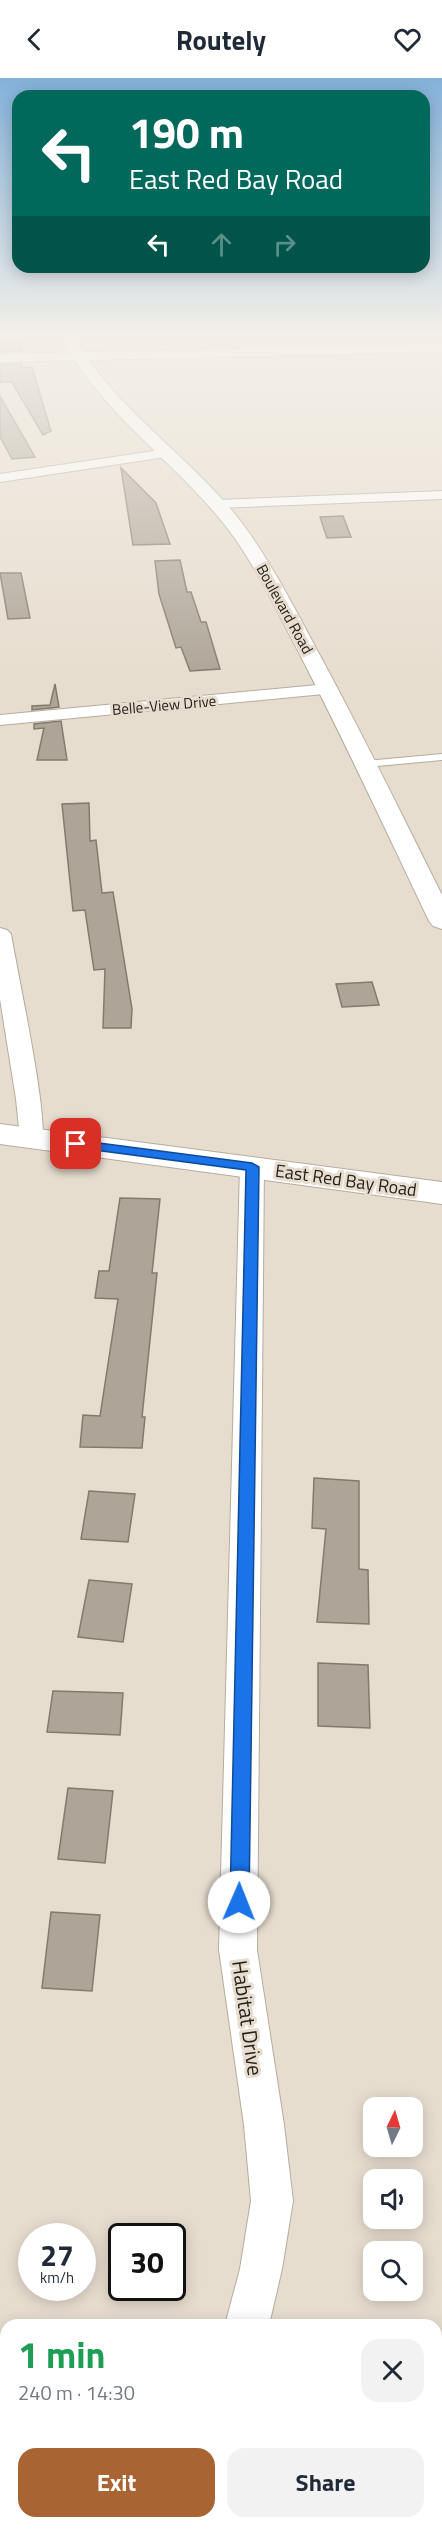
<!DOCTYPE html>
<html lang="en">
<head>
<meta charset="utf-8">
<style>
	body { margin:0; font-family:"Titillium Web",sans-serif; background:#f2f2f3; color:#1f2937; height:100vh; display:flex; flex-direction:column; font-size:22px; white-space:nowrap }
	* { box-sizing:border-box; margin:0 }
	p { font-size:20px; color:#747a83 }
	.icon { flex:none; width:33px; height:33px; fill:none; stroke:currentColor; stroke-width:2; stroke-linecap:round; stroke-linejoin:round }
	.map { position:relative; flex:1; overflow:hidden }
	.sheet { position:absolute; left:0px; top:2241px; width:442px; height:210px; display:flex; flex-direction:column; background:#fff; border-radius:18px 18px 0 0; box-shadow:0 3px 15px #0003 }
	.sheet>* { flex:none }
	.top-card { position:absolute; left:12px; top:12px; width:418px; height:183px; border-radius:18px; box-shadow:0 3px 15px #0003; background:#00695c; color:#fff; overflow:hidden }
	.needle { width:39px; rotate:5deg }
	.controls { position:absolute; left:363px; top:2019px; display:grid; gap:12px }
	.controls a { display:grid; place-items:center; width:60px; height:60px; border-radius:12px; background:#fff; box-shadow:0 3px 15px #0003; font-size:30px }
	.speed { position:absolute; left:18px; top:2145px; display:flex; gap:12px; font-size:30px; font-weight:700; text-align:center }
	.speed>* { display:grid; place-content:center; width:78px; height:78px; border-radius:50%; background:#fff; box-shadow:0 3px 15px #0003; line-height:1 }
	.speed small { font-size:15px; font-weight:400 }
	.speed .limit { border:3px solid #111; border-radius:9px; background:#fff; color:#111 }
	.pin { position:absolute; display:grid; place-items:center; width:51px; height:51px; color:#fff; margin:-26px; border-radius:12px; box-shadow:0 3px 9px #0006 }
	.me { position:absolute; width:66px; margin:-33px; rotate:1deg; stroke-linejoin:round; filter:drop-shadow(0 0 4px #0008) }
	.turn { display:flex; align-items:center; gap:21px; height:126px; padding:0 18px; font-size:27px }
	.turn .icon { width:78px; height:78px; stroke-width:2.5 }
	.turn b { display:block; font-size:42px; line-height:51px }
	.lanes { display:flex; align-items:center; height:57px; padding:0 18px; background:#0003; justify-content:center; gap:30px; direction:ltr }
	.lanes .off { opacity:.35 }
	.round { display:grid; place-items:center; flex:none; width:63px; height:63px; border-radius:18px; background:#f2f2f3 }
	.summary { display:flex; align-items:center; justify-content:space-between; height:102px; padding:0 18px }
	h1 { font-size:36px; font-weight:700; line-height:45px; color:#1e9e55 }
	.primary-button { display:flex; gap:12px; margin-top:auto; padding:12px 18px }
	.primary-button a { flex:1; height:69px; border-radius:18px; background:#a86533; color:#fff; font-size:24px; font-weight:700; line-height:69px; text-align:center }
	.primary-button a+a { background:#f2f2f3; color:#1f2937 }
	header { display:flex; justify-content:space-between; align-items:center; height:78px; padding:0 18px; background:#fff; font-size:27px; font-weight:700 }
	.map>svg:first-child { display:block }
</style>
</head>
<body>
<header><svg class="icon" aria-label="back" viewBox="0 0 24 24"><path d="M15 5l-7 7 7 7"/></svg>Routely<svg class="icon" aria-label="heart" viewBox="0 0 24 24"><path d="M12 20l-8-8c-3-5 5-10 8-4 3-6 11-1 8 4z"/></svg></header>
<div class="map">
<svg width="442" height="2451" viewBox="0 0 442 2451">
	<rect width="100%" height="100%" fill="#e7ddcf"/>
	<g fill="#aea598" stroke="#837a6e" stroke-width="1.5">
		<path d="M22 265V273L0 274V266Z"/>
		<path d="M0 286H22V290L32 289 51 353 43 357 12 304H0Z"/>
		<path d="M0 318 35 379 12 381 0 359Z"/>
		<path d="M121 390 156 425 170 466 133 467Z"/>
		<path d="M343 438 351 459 327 460 320 439Z"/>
		<path d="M180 482 187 514H191L201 544H206L220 591 190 593 181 569 176 570 159 516 155 483Z"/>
		<path d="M0 495H21L30 540 8 541Z"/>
		<path d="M55 606 59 629 32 632V628L50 627Z"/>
		<path d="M61 643 67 682H37L44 650 34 651V646Z"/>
		<path d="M89 725 90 763 96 762 102 815 113 814 132 931 131 950H103L105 891 94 892 85 832 73 833 62 726Z"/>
		<path d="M372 904 379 927 342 929 336 906Z"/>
		<path d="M120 1120 160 1121 152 1195H157L142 1339H145L142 1370 80 1369 83 1337 100 1338 118 1221 95 1220 99 1193H109Z"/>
		<path d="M314 1400 359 1403V1491L368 1492 369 1546 317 1544 326 1451 312 1450Z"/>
		<path d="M89 1413 135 1416 128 1464 81 1461Z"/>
		<path d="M89 1502 132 1506 123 1564 78 1559Z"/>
		<path d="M318 1585 368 1587 370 1650 318 1648Z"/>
		<path d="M53 1613 123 1615 120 1657 47 1654Z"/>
		<path d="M68 1710 113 1713 105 1785 58 1781Z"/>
		<path d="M51 1834 100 1837 92 1913 42 1910Z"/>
	</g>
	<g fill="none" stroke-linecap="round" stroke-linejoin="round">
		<defs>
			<path id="service" d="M442 676V682L366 689 361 686 366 683Z"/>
			<g id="minor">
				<path d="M442 266V274L0 284V276Z"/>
				<path d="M167 371 172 372 174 375 172 378 0 404V396Z"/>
				<path d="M442 413V421L217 430 210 426 217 422Z"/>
				<path d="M328 606 334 607 337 611 334 615 0 647V637Z"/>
				<path d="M0 850 7 852 11 856C16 887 51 1049 41 1066L32 1068 23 1066 20 1060 16 1021 0 921Z"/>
				<path d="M252 1081 261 1083 264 1089 257 1872 284 2047 293 2123 282 2191 269 2247H225L240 2191 251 2123 244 2047 219 1872 240 1089 243 1083Z"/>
				<path d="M187 2445H233L232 2451H186Z"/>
			</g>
			<g id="tertiary">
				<path d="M61 260H75C116 333 192 379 242 445 271 484 293 527 316 570 360 651 401 735 442 817V851L433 848 429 843C386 753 344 662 298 573 276 532 256 488 228 451 176 384 101 335 61 260Z"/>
				<path d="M0 1046 442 1104V1126L0 1066Z"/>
			</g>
		</defs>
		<use href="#service" stroke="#b5ac9f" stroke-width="2"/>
		<use href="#minor" stroke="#b5ac9f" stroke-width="2"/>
		<use href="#tertiary" stroke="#b5ac9f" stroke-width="2"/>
		<use href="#service" fill="#fff" fill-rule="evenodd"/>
		<use href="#minor" fill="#fff" fill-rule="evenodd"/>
		<use href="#tertiary" fill="#fff" fill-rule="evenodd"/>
	</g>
	<linearGradient id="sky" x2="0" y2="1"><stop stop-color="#84b1d9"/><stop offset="0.43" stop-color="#f4f0e9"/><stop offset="1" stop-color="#f4f0e9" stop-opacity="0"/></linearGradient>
	<rect width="442" height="603" fill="url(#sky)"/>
	<path fill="#1a73e8" stroke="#114b97" stroke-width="1.5" d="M76 1062 252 1085 259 1089 249 1824 246 1831 239 1834 233 1831 230 1824 246 1092 72 1069 70 1066Z"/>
	<g text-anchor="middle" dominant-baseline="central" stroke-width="6" stroke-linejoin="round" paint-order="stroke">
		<g font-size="15" fill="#26221d" stroke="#e7ddcf">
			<text transform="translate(285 531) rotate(61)">Boulevard Road</text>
			<text transform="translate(164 627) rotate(-5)">Belle-View Drive</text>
		</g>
		<g font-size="18" fill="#26221d" stroke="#e7ddcf">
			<text transform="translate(346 1102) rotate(8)">East Red Bay Road</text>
		</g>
		<g font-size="21" fill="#26221d" stroke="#e7ddcf">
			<text transform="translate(248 1940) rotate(82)">Habitat Drive</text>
		</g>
	</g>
</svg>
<div class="controls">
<a><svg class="needle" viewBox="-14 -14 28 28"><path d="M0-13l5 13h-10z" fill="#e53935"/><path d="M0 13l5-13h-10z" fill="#747a83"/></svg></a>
<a><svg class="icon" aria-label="sound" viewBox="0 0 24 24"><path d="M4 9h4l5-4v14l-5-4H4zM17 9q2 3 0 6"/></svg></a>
<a><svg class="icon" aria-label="search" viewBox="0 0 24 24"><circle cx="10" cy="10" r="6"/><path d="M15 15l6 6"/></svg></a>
</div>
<div class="speed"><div>27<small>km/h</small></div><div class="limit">30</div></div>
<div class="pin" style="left:76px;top:1066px;background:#d93025"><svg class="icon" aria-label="arrive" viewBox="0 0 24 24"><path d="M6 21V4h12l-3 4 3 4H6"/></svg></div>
<svg class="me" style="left:239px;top:1824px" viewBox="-20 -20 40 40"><circle r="19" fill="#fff"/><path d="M0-13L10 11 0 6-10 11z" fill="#1a73e8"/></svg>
<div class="top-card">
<div class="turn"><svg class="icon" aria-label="left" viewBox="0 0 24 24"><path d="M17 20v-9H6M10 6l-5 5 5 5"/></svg><div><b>190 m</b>East Red Bay Road</div></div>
<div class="lanes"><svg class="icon" aria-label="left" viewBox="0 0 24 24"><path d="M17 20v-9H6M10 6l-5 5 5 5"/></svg><svg class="icon off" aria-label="ahead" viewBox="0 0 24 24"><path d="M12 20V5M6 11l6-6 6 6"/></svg><svg class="icon off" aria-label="right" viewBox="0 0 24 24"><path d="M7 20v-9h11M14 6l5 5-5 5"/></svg></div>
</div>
<section class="sheet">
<div class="summary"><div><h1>1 min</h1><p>240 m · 14:30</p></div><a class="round"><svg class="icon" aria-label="close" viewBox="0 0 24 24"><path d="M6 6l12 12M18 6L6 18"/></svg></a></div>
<div class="primary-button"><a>Exit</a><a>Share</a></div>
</section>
</div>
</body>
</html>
